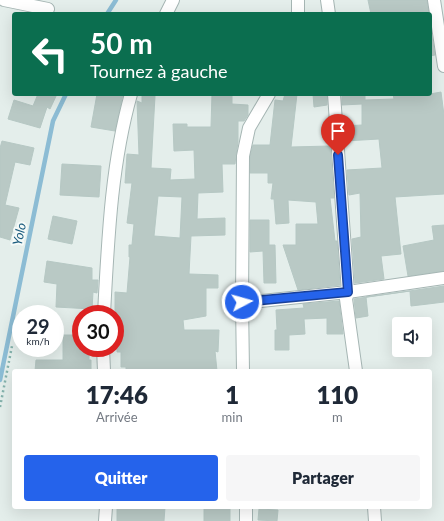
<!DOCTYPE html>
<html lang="fr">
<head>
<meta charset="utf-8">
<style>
	body { margin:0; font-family:Lato,sans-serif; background:#f6f6f7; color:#1f2937; height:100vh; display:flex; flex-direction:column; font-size:15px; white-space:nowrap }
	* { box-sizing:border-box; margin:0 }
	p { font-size:13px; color:#747a83 }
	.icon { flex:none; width:22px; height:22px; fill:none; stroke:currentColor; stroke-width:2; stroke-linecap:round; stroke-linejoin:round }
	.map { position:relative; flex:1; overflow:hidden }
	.details { position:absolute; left:12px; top:369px; width:420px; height:140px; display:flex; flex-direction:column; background:#fff; border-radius:4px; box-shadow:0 4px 16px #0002 }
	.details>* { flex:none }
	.hud { position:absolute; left:12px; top:12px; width:420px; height:84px; border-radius:4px; box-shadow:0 4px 16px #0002; background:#0b6e4f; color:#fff; overflow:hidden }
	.buttons { position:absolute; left:392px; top:317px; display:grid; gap:8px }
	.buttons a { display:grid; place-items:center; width:40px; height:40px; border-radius:4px; background:#fff; box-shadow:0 4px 16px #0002; font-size:20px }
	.speed { position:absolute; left:12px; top:305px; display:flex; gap:8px; font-size:20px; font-weight:700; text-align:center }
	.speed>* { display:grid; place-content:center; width:52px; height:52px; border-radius:50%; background:#fff; box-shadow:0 4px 16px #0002; line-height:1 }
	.speed small { font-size:10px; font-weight:400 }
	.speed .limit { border:6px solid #d22; background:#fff; color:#111 }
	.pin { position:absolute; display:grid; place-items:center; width:34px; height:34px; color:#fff; margin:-41px -17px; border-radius:50% 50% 50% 0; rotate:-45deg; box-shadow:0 0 4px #0007 }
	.pin .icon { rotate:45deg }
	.me { position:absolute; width:44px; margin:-22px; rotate:84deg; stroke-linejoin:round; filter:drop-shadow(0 0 3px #0008) }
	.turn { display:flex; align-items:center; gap:14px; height:84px; padding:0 12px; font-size:18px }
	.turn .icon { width:52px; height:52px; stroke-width:2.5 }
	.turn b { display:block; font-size:28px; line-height:34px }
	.eta { display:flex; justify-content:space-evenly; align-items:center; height:68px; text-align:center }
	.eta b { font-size:24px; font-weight:800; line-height:28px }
	.cta { display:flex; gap:8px; margin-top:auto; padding:8px 12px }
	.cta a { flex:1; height:46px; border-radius:4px; background:#2563eb; color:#fff; font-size:16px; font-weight:800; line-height:46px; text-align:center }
	.cta a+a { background:#f6f6f7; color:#1f2937 }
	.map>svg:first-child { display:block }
</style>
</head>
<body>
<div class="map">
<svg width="444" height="521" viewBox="0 0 444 521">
	<rect width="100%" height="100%" fill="#e4eeeb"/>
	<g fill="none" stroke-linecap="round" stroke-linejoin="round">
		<g stroke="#8cbcd4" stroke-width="4.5">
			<path d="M107 14 116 0"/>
			<path d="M0 380 53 121 66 94"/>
		</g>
	</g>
	<g fill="#b9c9c5" stroke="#b6c8c4" fill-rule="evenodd">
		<path d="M368 0H427L429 14H371Z"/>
		<path d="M430 24 435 55 430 56Z"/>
		<path d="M441 92 444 115V194L395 197 401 254 381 256 384 279 355 283 352 239 361 237 360 193 349 195 347 170 382 168 379 139 345 141 344 126 362 125V104L342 105V94H365V100L394 99 393 94H430Z"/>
		<path d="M38 94H57L50 109 47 107 40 128 8 119 14 100 33 106Z"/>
		<path d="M97 94H123L115 131 91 127Z"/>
		<path d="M212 94H232V104L248 105V115L244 121H238V142L236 155 235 164H222L223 192 198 193 197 219 225 218V235L191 236 189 274 218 275V288H206V316L183 320 184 330H219L218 352 215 351 217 371H126V367H121V352H117V338H115V292L127 293 130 257H129V245H132L134 224 127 223 132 183H125L127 154 139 155 137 101 142 103V96H155L151 168 171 169 170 180 195 179 194 150 174 151 173 124H187V127H211ZM158 196 182 197 180 238 154 236Z"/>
		<path d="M285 94H297L291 147 330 146 334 198H330L335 241H337L340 285 298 290 283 245H296V224H318L316 202 288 200 289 223 276 224 274 199H271L273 183H268V173H250V157L253 145H270L275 100 283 101Z"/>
		<path d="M313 94H327V105L314 107Z"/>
		<path d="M2 141 34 148 30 165 15 162 5 205 19 208 10 240 0 237V148Z"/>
		<path d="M62 164 101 166 99 197 60 195Z"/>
		<path d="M53 216 77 221 72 244 48 239Z"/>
		<path d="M250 220H269V245H275L276 283H264L263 251 250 252Z"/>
		<path d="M444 225V271L408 276 403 246 434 240 432 226Z"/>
		<path d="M47 261 92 268V280H98L97 293 93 292 92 309 56 307 57 284 44 282Z"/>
		<path d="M444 286V302L428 304 411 306 410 291 366 297 368 316 356 318 354 299Z"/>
		<path d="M339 301 343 334H327V318L304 319 305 334 289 335V350H275V330H277L276 310 304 308 303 304Z"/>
		<path d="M63 335H81V348H89V360H91V371H35L36 360H63Z"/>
		<path d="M117 507H165L164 521H117Z"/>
		<rect x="204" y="507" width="26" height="14"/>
		<path d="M259 509 278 510 277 521 258 520Z"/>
	</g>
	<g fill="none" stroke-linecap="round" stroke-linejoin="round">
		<defs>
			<g id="minor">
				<path d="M4 0 48 9"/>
				<path d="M327 0 329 14"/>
				<path d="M434 0 444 66"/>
				<path d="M166 14 173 0"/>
				<path d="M298 14V0"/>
				<path d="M334 94 348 292 346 299 356 371"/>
				<path d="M242 303 348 292 444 278"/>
				<path d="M104 314C108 240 111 165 131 94"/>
				<path d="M103 348 104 371"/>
				<path d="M243 371 242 303 243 156 249 128 269 94"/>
				<path d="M246 507V521"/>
				<path d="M374 507 375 521"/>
				<path d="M105 521 106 507"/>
			</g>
		</defs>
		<use href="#minor" stroke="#a6b6b4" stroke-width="14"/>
		<path stroke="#84b2ac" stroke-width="2.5" stroke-dasharray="2 3" stroke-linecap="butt" d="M0 407 12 346"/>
		<use href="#minor" stroke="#fff" stroke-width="12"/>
	</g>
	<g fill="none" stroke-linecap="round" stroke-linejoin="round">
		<defs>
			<path id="route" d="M242 302 348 292 338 155"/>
		</defs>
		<use href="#route" stroke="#184099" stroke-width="10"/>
		<use href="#route" stroke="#2563eb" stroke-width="7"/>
	</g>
	<g text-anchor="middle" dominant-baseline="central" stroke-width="4" stroke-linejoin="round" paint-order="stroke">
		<g font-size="13" font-style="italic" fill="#1b5c7e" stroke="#f5faf8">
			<text transform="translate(19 234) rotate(-78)">Yolo</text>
		</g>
	</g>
</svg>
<div class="buttons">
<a><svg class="icon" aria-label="sound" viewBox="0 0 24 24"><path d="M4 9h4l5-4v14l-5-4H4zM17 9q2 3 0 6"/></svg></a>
</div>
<div class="speed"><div>29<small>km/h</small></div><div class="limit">30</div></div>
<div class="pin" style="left:338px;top:155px;background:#d93025"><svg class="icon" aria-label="arrive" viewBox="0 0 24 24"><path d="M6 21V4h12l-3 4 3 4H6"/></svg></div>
<svg class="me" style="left:242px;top:302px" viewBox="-20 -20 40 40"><circle r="17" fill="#2563eb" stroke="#fff" stroke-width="3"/><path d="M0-11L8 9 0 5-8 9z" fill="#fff"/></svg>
<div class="hud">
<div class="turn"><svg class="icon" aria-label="left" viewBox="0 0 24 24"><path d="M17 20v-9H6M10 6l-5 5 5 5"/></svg><div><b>50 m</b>Tournez à gauche</div></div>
</div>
<section class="details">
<div class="eta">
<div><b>17:46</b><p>Arrivée</p></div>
<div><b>1</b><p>min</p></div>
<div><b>110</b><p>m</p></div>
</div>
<div class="cta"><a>Quitter</a><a>Partager</a></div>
</section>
</div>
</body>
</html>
